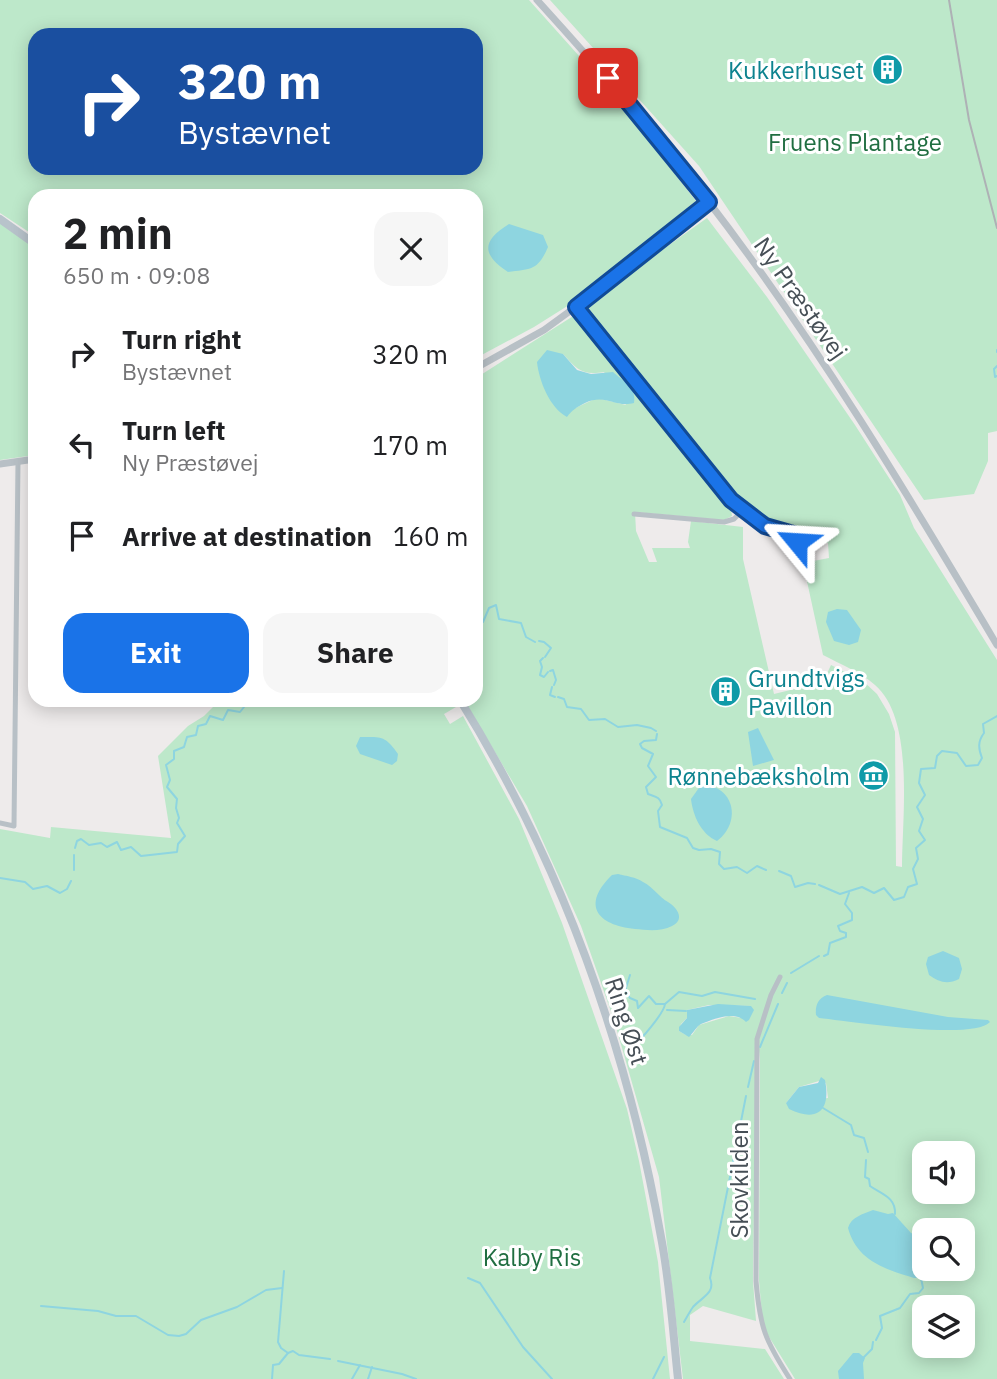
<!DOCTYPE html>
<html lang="en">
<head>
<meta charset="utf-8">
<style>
	body { margin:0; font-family:"IBM Plex Sans",sans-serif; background:#f6f6f6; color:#202124; height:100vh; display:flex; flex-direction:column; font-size:26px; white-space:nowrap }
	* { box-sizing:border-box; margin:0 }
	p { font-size:23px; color:#757577 }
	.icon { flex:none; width:38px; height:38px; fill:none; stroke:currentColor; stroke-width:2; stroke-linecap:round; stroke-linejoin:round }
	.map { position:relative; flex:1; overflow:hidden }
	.panel { position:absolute; left:28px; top:189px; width:455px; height:518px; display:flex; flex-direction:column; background:#fff; border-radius:21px; box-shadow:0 4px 18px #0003 }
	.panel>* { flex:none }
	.hud { position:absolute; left:28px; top:28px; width:455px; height:147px; border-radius:21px; box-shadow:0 4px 18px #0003; background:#1a4fa0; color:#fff; overflow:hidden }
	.fabs { position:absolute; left:912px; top:1141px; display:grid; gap:14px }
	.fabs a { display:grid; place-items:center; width:63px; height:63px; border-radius:14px; background:#fff; box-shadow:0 4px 18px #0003; font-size:35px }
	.pin { position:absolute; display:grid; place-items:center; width:60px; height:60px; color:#fff; margin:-30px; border-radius:14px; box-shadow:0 4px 10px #0006 }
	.me { position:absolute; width:77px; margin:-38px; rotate:297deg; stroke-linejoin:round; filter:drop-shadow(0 0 5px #0008) }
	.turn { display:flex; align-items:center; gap:24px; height:147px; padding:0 35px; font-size:32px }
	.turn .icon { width:91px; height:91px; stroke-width:2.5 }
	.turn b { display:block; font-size:49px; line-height:60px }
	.round { display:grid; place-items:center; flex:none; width:74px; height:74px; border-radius:21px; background:#f6f6f6 }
	.headline { display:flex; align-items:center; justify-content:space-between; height:119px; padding:0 35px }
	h1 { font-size:42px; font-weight:700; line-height:52px }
	.button { display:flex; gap:14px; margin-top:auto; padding:14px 35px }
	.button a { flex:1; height:80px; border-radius:21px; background:#1a73e8; color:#fff; font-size:28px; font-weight:700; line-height:80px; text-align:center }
	.button a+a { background:#f6f6f6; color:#202124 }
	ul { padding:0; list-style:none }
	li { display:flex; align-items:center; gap:21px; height:91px; padding:0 35px }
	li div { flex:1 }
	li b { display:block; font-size:26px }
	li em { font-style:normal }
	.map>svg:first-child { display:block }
</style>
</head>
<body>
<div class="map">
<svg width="997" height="1379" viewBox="0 0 997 1379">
	<rect width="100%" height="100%" fill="#eeebeb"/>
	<g fill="#bde8ca" fill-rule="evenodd">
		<path d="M0 0H529L605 85 696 201 569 305 534 327 476 358V196H35V236L0 213ZM35 35H476V168H35Z"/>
		<path d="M550 0H997V431L988 433V461L974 494 924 500 699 166Z"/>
		<path d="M707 218 767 297 855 425 900 495 914 528 997 660V1379H795L766 1332 762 1314 759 1281 760 1060 758 1039 770 996C762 1018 753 1037 756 1061L753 1281 756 1321 703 1306 690 1315V1341L765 1349 784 1379H683L659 1177 614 1020 581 926 527 806 464 700H476V378L578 313 731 509 732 516 724 520 635 512 636 531 649 562H657L652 548H690L688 542 691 521 743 527V559L774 694 823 682 831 665 863 681 877 694 889 714 895 732 896 866 902 867C902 818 915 719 875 685 860 672 840 664 823 655L803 563 829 558 828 543 803 542 796 530 766 522 734 497 582 307ZM563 354C577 369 582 376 604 372L626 405 597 398 573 409ZM709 1005 751 1006 742 1018 729 1016 699 1025 692 1035H686L679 1031 681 1024 687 1018V1010ZM819 1081 826 1083 828 1098 786 1103 799 1087ZM924 1153H962V1192H924ZM924 1230H962V1269H924ZM924 1307H962V1346H924Z"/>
		<path d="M0 223 35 248V455L0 460Z"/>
		<path d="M220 700H452L456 707 444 714 450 724 463 716 519 819 562 923 627 1109 639 1161 658 1262 670 1379H0V829L50 838 51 827 171 838 158 756 188 726 204 716Z"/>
	</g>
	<g fill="#8ed5e0">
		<path d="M509 224 543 235 548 247C538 270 532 269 508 272 481 254 482 241 509 224Z"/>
		<path d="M547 350 563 354 577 370 591 374 613 372C623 381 637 388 634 403 614 408 606 393 585 403 577 407 572 410 567 417 550 408 539 381 537 362Z"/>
		<path d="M837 609 847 610 861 630 858 642 849 645 834 641 826 622 828 612Z"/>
		<path d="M758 728 774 760 753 766 748 732Z"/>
		<path d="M360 737C381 737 385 735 398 754L397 761 392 765 360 754 356 746Z"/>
		<path d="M701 785C733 784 743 821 717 841 701 834 693 816 691 799Z"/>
		<path d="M618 874C626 876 636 877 643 882 653 887 659 897 668 902 678 908 685 920 672 926 661 932 646 930 635 929 597 925 581 905 612 875Z"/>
		<path d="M943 951 959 958 962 969 959 979C947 985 939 982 929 975L926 964 928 957Z"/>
		<path d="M827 995 948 1017 988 1020 990 1022C973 1041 849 1021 819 1018L816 1015C815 1006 818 998 827 995Z"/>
		<path d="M718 1004 751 1006 754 1010 749 1020 746 1022C735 1010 714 1019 701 1024 697 1026 693 1033 689 1037L679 1031V1027L687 1018V1010Z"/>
		<path d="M821 1077 825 1080C831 1110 818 1123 789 1109L786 1103 799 1087 818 1083Z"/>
		<path d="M873 1210 888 1214 893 1213 911 1233 924 1238V1269H934C926 1270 923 1269 921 1278H914C885 1269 857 1261 848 1228 851 1217 863 1214 873 1210Z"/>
		<path d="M853 1353H859L865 1358 863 1363 864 1379H839L838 1371Z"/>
	</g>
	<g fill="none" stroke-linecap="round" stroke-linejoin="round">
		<g stroke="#8ed5e0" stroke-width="2">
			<path d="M997 350V352"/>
			<path d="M997 366 994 369 995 377 997 376"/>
			<path d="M476 624 483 622 489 608 496 605 499 619 521 623 526 637 535 642"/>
			<path d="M539 641 544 642 551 648 545 657"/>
			<path d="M543 658 540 661 542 667 540 675 544 677 548 672"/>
			<path d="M550 671 553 670 556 680 554 685"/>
			<path d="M552 687 550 695 555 697"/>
			<path d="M558 697 564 699 567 707 581 709 589 720 605 719 618 727 637 725 651 728 656 731"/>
			<path d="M657 734 656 740 644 741 640 744 642 748 653 754 648 766 656 777 646 787 648 794C656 797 660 797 662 805L658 811 660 827 687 838 693 848 699 850 711 849 720 852 719 864 724 869 737 867 747 873 757 866 766 870"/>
			<path d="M75 848 77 841 81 839 89 845 101 843 107 847 117 842 121 850 131 847 141 856 177 852 178 844 185 836 177 823 179 818 176 808 177 799 167 787 170 780 166 765 174 759V751L184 747 187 737 196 735 198 726 206 724 210 716 223 720 228 710 240 712 244 707 242 700"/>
			<path d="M74 870V855"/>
			<path d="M779 871 791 876 795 887 808 883 815 884"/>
			<path d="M0 878 25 882 33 889 47 886 60 893 67 889 71 881"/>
			<path d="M819 885 840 894 862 887 874 893 884 888 894 900 904 897 908 887 917 884 913 869 918 859 916 848 925 840 919 831 923 819 917 807 925 795 919 783 921 769 935 768 937 756 942 751 957 753 966 766 978 765 982 758C978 748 978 741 984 733L983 724 997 716"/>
			<path d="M824 956 828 954 830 943 846 937V933L840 931 838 926 852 920V913L845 904 849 893"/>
			<path d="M791 973 819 956"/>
			<path d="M630 975 625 991 630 998 637 1001 638 1008 649 996 656 1004H665"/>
			<path d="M782 993 787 983"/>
			<path d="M667 1010 686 1011"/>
			<path d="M633 1046C641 1040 664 1013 665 1004L679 992 702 996 715 992 755 999"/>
			<path d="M760 1047 778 1004"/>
			<path d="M748 1087 754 1061"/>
			<path d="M823 1108 851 1125 854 1135 864 1138 868 1152"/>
			<path d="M866 1160 865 1177 869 1179 870 1186C881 1194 896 1197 895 1214"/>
			<path d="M284 1271 278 1342 281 1348 288 1353"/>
			<path d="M468 1278 480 1283 523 1347 552 1379"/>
			<path d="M41 1306 98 1311 116 1316H136L168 1335 179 1336 186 1334 201 1320 237 1307 266 1290 282 1288"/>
			<path d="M684 1322C687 1317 690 1311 693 1307 702 1297 716 1293 710 1278L746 1096"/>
			<path d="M876 1340 882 1328 880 1316 900 1308 910 1294 919 1293 923 1288 921 1278"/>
			<path d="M864 1357 872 1349 873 1342"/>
			<path d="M338 1361 402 1374 416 1379"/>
			<path d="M272 1379 273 1365 279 1364 288 1353 293 1351 299 1355 330 1359"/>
			<path d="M352 1379 360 1365"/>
			<path d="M368 1379 372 1367"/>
			<path d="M653 1379 664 1357"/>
		</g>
		<g stroke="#b8c0c6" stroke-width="5">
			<path d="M576 307 731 500 765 526 793 534 797 542"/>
			<path d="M634 514 724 522 734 519 743 510"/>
			<path d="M0 823 14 826 18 462"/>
			<path d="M780 977 771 995 757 1039 756 1281C760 1328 765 1340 790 1379"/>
		</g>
		<g stroke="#b8c0c6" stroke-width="7">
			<path d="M537 0C596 65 654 131 708 201 816 341 907 493 997 645"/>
			<path d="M476 368 544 330 603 287 708 202"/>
			<path d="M0 464 35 459"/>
		</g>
		<g stroke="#b8c3cb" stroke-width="8">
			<path d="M0 219 35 244"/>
			<path d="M460 700C562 864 627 1047 661 1237 670 1284 673 1332 678 1379"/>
		</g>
		<path stroke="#aeb1b5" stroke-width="2" d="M949 0 969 120 997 228"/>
	</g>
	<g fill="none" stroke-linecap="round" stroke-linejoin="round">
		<defs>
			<path id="route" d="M608 78 709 202 576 307 731 500 765 526 793 534 797 542"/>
		</defs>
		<use href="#route" stroke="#114b97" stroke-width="18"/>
		<use href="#route" stroke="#1a73e8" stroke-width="12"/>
	</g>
	<defs>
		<symbol id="building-disc" viewBox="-11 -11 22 22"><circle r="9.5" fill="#0f9aa8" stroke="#fff"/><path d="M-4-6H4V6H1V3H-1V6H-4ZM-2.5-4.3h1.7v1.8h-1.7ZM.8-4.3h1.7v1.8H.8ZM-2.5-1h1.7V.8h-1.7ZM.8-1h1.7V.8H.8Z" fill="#fff"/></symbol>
		<symbol id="museum-disc" viewBox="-11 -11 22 22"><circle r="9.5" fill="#0f9aa8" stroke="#fff"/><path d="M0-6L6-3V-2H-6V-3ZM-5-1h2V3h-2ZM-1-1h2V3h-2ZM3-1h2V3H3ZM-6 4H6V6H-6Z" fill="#fff"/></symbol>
	</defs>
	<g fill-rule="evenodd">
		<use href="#building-disc" x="870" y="52" width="35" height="35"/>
		<use href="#building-disc" x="708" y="674" width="35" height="35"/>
		<use href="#museum-disc" x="856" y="758" width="35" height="35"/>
	</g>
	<g text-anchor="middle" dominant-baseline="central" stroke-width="6" stroke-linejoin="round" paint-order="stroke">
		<g font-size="24" fill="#0d838f" stroke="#fff" text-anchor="end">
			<text x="864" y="70">Kukkerhuset</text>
			<text x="748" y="678" text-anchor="start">Grundtvigs<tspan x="748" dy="28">Pavillon</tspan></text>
			<text x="850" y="776">Rønnebæksholm</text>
		</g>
		<g font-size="24" fill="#206e41" stroke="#fff">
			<text x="855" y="142">Fruens Plantage</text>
			<text x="532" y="1257">Kalby Ris</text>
		</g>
		<g font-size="24" fill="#464f56" stroke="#fff">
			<text transform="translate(801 298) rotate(55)">Ny Præstøvej</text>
			<text transform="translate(627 1021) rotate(72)">Ring Øst</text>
			<text transform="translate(739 1180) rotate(-90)">Skovkilden</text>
		</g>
	</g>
</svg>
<div class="fabs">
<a><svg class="icon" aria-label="sound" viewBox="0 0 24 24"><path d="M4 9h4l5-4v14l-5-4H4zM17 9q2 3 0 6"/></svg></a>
<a><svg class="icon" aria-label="search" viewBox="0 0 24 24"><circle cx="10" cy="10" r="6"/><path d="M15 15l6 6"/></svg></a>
<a><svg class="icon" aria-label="layers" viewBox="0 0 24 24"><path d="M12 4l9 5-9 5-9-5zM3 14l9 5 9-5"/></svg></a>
</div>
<div class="pin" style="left:608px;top:78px;background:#d93025"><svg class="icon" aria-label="arrive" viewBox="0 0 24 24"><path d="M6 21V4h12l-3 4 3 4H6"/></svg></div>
<svg class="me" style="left:797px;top:542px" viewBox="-20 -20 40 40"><path d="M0-17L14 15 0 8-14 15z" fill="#1a73e8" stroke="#fff" stroke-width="4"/></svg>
<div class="hud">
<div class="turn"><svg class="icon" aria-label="right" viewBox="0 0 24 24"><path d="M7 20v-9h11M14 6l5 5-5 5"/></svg><div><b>320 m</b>Bystævnet</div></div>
</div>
<section class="panel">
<div class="headline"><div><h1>2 min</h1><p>650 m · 09:08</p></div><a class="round"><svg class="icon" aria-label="close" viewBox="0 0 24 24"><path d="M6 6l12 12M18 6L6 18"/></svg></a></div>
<ul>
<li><svg class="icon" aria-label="right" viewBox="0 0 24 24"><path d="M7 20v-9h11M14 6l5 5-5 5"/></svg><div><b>Turn right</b><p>Bystævnet</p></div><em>320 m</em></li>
<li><svg class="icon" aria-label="left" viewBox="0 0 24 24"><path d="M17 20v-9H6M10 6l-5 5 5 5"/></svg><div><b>Turn left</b><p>Ny Præstøvej</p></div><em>170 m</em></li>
<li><svg class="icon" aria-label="arrive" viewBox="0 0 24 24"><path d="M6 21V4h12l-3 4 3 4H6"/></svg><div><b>Arrive at destination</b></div><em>160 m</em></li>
</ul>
<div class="button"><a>Exit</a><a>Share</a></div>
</section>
</div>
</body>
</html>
